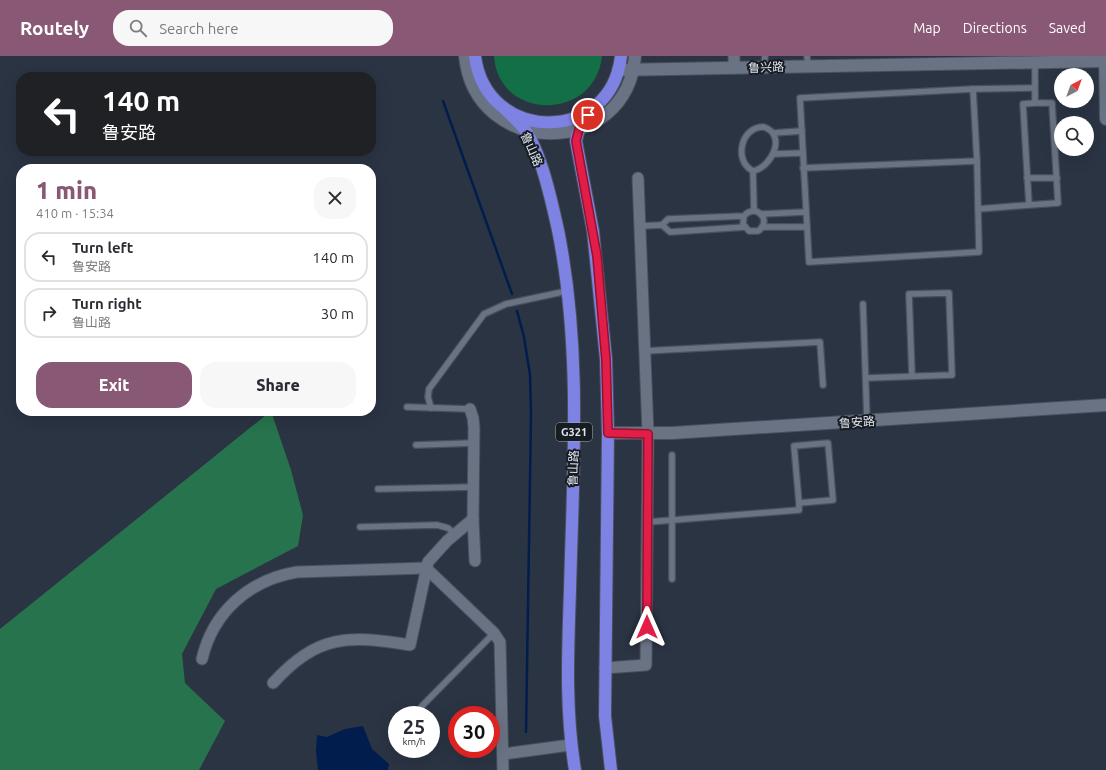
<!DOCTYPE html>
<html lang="en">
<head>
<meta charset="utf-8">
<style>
	body { margin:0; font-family:Ubuntu,"Noto Sans SC",sans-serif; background:#f7f7f7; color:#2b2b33; height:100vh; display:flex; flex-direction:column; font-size:15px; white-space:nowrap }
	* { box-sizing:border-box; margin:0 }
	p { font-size:13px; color:#7c7c81 }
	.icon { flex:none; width:22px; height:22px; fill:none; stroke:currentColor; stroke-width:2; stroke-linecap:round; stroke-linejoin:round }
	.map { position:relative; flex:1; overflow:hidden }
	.panel { position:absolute; left:16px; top:108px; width:360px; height:252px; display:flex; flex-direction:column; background:#fff; border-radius:16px; box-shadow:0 4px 16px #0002 }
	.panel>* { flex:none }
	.top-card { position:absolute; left:16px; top:16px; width:360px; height:84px; border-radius:16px; box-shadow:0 4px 16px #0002; background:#202124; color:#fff; overflow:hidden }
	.needle { width:26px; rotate:41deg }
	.fabs { position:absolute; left:1054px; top:12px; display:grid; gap:8px }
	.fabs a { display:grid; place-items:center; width:40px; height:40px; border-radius:50%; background:#fff; box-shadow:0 4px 16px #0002; font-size:20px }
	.speed { position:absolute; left:388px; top:650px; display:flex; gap:8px; font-size:20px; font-weight:700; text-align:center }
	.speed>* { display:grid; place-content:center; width:52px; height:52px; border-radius:50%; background:#fff; box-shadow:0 4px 16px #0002; line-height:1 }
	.speed small { font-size:10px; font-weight:400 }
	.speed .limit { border:6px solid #d22; background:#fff; color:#111 }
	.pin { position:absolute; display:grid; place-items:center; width:34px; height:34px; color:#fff; margin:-17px; border:2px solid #fff; border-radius:50%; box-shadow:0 1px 4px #0007 }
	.me { position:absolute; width:44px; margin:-22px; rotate:0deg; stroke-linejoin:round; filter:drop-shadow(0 0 3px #0008) }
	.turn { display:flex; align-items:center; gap:14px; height:84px; padding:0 20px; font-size:18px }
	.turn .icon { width:52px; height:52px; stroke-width:2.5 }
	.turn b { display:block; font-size:28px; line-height:34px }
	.round { display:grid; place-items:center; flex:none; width:42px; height:42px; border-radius:16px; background:#f7f7f7 }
	.head { display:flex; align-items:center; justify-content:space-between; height:68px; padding:0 20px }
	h1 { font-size:24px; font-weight:800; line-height:30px; color:#895875 }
	.cta { display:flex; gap:8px; margin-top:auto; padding:8px 20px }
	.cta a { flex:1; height:46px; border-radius:16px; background:#895875; color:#fff; font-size:16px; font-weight:800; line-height:46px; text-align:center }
	.cta a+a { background:#f7f7f7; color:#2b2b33 }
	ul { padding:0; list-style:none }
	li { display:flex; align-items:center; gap:12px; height:50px; margin:0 8px 6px; padding:0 12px; border:2px solid #e1e1e2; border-radius:16px }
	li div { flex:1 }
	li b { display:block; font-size:15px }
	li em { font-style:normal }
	header { display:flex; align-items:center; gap:24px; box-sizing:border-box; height:56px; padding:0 20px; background:#895875; color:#fff }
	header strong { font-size:19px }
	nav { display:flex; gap:22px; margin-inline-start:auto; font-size:14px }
	.search { width:280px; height:36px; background:#f7f7f7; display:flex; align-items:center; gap:10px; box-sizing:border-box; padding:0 14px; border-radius:16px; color:#7c7c81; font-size:15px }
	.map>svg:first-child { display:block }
</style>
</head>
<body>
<header>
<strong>Routely</strong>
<div class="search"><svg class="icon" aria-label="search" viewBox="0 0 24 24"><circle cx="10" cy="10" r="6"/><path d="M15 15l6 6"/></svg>Search here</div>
<nav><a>Map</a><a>Directions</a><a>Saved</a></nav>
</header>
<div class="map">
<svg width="1106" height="714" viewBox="0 0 1106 714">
	<rect width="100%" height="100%" fill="#2b3443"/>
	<path fill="#137046" d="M494 0H602C595 66 498 65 494 0Z"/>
	<path fill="#27734d" d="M271 355 291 414 303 459 298 490 216 533 182 598 185 627 225 665 199 714H0V573Z"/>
	<path fill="#001d4d" d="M363 670 372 693 389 708 388 714H318L316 696 317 679 327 681 345 673Z"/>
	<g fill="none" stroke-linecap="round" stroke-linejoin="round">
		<g stroke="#001d4d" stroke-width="2.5">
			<path d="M443 45 512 238"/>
			<path d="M517 255 524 281 530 319 531 359 526 676"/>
		</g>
		<defs>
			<g id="service">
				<path d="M807 0 808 10"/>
				<path d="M1035 7V47H1052L1058 147 1029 149 1023 48 1035 47"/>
				<path d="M764 12 765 0"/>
				<path d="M973 33 977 105 979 196 809 206 800 42Z"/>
				<path d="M973 33 1034 32"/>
				<path d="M773 77 802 75"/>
				<path d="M774 98 803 97"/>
				<path d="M803 112 977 105"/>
				<path d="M753 115C733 105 741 70 764 71 787 79 772 111 753 115L754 155"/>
				<path d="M1027 122H1057"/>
				<path d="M978 153 1029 149"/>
				<path d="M761 158 806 156"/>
				<path d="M662 169 668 163 744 160C756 146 773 165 758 175H749L743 168 744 160"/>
				<path d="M640 170 662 169 670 176 745 171"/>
				<path d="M762 171H807"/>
				<path d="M863 248 867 365"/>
				<path d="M644 295 820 286 823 329"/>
				<path d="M866 322 952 319 949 237 909 238 912 320"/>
				<path d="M407 351 470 353"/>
				<path d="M431 352 428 341 429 333 484 258 506 248 567 235"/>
				<path d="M416 389 474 387"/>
				<path d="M672 399V523"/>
				<path d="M378 433 473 431"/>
				<path d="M648 466 799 454V447L794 390 828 387 833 444 799 447"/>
				<path d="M360 471 437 469 448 472 455 478"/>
				<path d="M422 650 494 577"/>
			</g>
			<g id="minor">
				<path d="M734 0V12"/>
				<path d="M470 353 473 362 474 372 473 463 475 505"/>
				<path d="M202 603C213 556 249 524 297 516L426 512 494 577 500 586 503 714"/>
				<path d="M605 612 646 609 648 377 638 122"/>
				<path d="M273 627C318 578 348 579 410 589L428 506 447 485 473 463"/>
				<path d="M503 698 570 689"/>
			</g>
			<g id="tertiary">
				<path d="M465 0C475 103 627 103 635 0"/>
				<path d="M1105 0 1106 63"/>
				<path d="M618 14 1106 5"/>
				<path d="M608 377H672L1106 349"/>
			</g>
			<g id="trunk">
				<path d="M475 0C486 88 611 89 621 0"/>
				<path d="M594 51C586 62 578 71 576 85L593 175 606 303 608 377 605 660 611 714"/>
				<path d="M504 52C511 59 519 66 525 74 541 96 552 147 558 174 582 293 573 414 570 534 568 594 565 654 575 714"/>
			</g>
		</defs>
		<use href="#service" stroke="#48505c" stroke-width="8"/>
		<use href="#minor" stroke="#48505c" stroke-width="13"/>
		<use href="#tertiary" stroke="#48505c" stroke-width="14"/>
		<use href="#trunk" stroke="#48505c" stroke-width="14"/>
		<use href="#service" stroke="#697384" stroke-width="5.5"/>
		<use href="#minor" stroke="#697384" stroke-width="11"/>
		<use href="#tertiary" stroke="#697384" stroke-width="12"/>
		<use href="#trunk" stroke="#7e82e2" stroke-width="12"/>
	</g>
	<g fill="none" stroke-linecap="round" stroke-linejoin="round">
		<defs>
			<path id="route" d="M588 59 579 73 576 85 597 200 606 304 608 377 648 378 647 571"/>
		</defs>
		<use href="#route" stroke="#92132f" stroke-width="10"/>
		<use href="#route" stroke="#e11d48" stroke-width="7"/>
	</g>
	<g text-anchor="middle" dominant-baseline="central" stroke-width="4" stroke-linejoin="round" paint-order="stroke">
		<rect fill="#171c22" stroke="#a3a9b1" stroke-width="1" x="556" y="367" width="36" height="18" rx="3"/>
		<g font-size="11" font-weight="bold" fill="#dfe5ee">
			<text x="574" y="376">G321</text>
		</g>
		<g font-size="12" fill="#dfe5ee" stroke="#171c22">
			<text transform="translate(766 11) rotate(-2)">鲁兴路</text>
			<text transform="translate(532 93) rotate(66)">鲁山路</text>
			<text transform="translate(857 366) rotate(-4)">鲁安路</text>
			<text transform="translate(573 412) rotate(-88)">鲁山路</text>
		</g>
	</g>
</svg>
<div class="fabs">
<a><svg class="needle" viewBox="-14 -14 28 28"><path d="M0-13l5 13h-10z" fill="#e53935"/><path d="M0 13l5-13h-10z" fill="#7c7c81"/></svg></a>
<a><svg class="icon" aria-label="search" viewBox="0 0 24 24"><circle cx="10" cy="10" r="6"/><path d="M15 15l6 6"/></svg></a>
</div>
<div class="speed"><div>25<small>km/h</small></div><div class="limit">30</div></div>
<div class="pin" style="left:588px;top:59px;background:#d93025"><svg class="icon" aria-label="arrive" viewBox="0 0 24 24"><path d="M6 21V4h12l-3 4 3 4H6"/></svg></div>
<svg class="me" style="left:647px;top:571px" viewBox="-20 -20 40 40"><path d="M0-17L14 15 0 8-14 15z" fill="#e11d48" stroke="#fff" stroke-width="4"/></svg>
<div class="top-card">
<div class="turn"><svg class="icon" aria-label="left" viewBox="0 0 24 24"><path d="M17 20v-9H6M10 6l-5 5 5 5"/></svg><div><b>140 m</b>鲁安路</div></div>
</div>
<section class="panel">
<div class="head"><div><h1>1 min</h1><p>410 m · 15:34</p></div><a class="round"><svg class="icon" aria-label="close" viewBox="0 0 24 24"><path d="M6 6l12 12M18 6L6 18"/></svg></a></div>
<ul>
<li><svg class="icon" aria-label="left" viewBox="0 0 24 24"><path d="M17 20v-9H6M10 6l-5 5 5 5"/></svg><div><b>Turn left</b><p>鲁安路</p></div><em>140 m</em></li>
<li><svg class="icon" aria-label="right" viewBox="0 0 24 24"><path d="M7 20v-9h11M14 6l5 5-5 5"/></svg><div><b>Turn right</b><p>鲁山路</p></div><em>30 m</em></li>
</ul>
<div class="cta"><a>Exit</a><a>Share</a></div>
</section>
</div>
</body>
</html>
